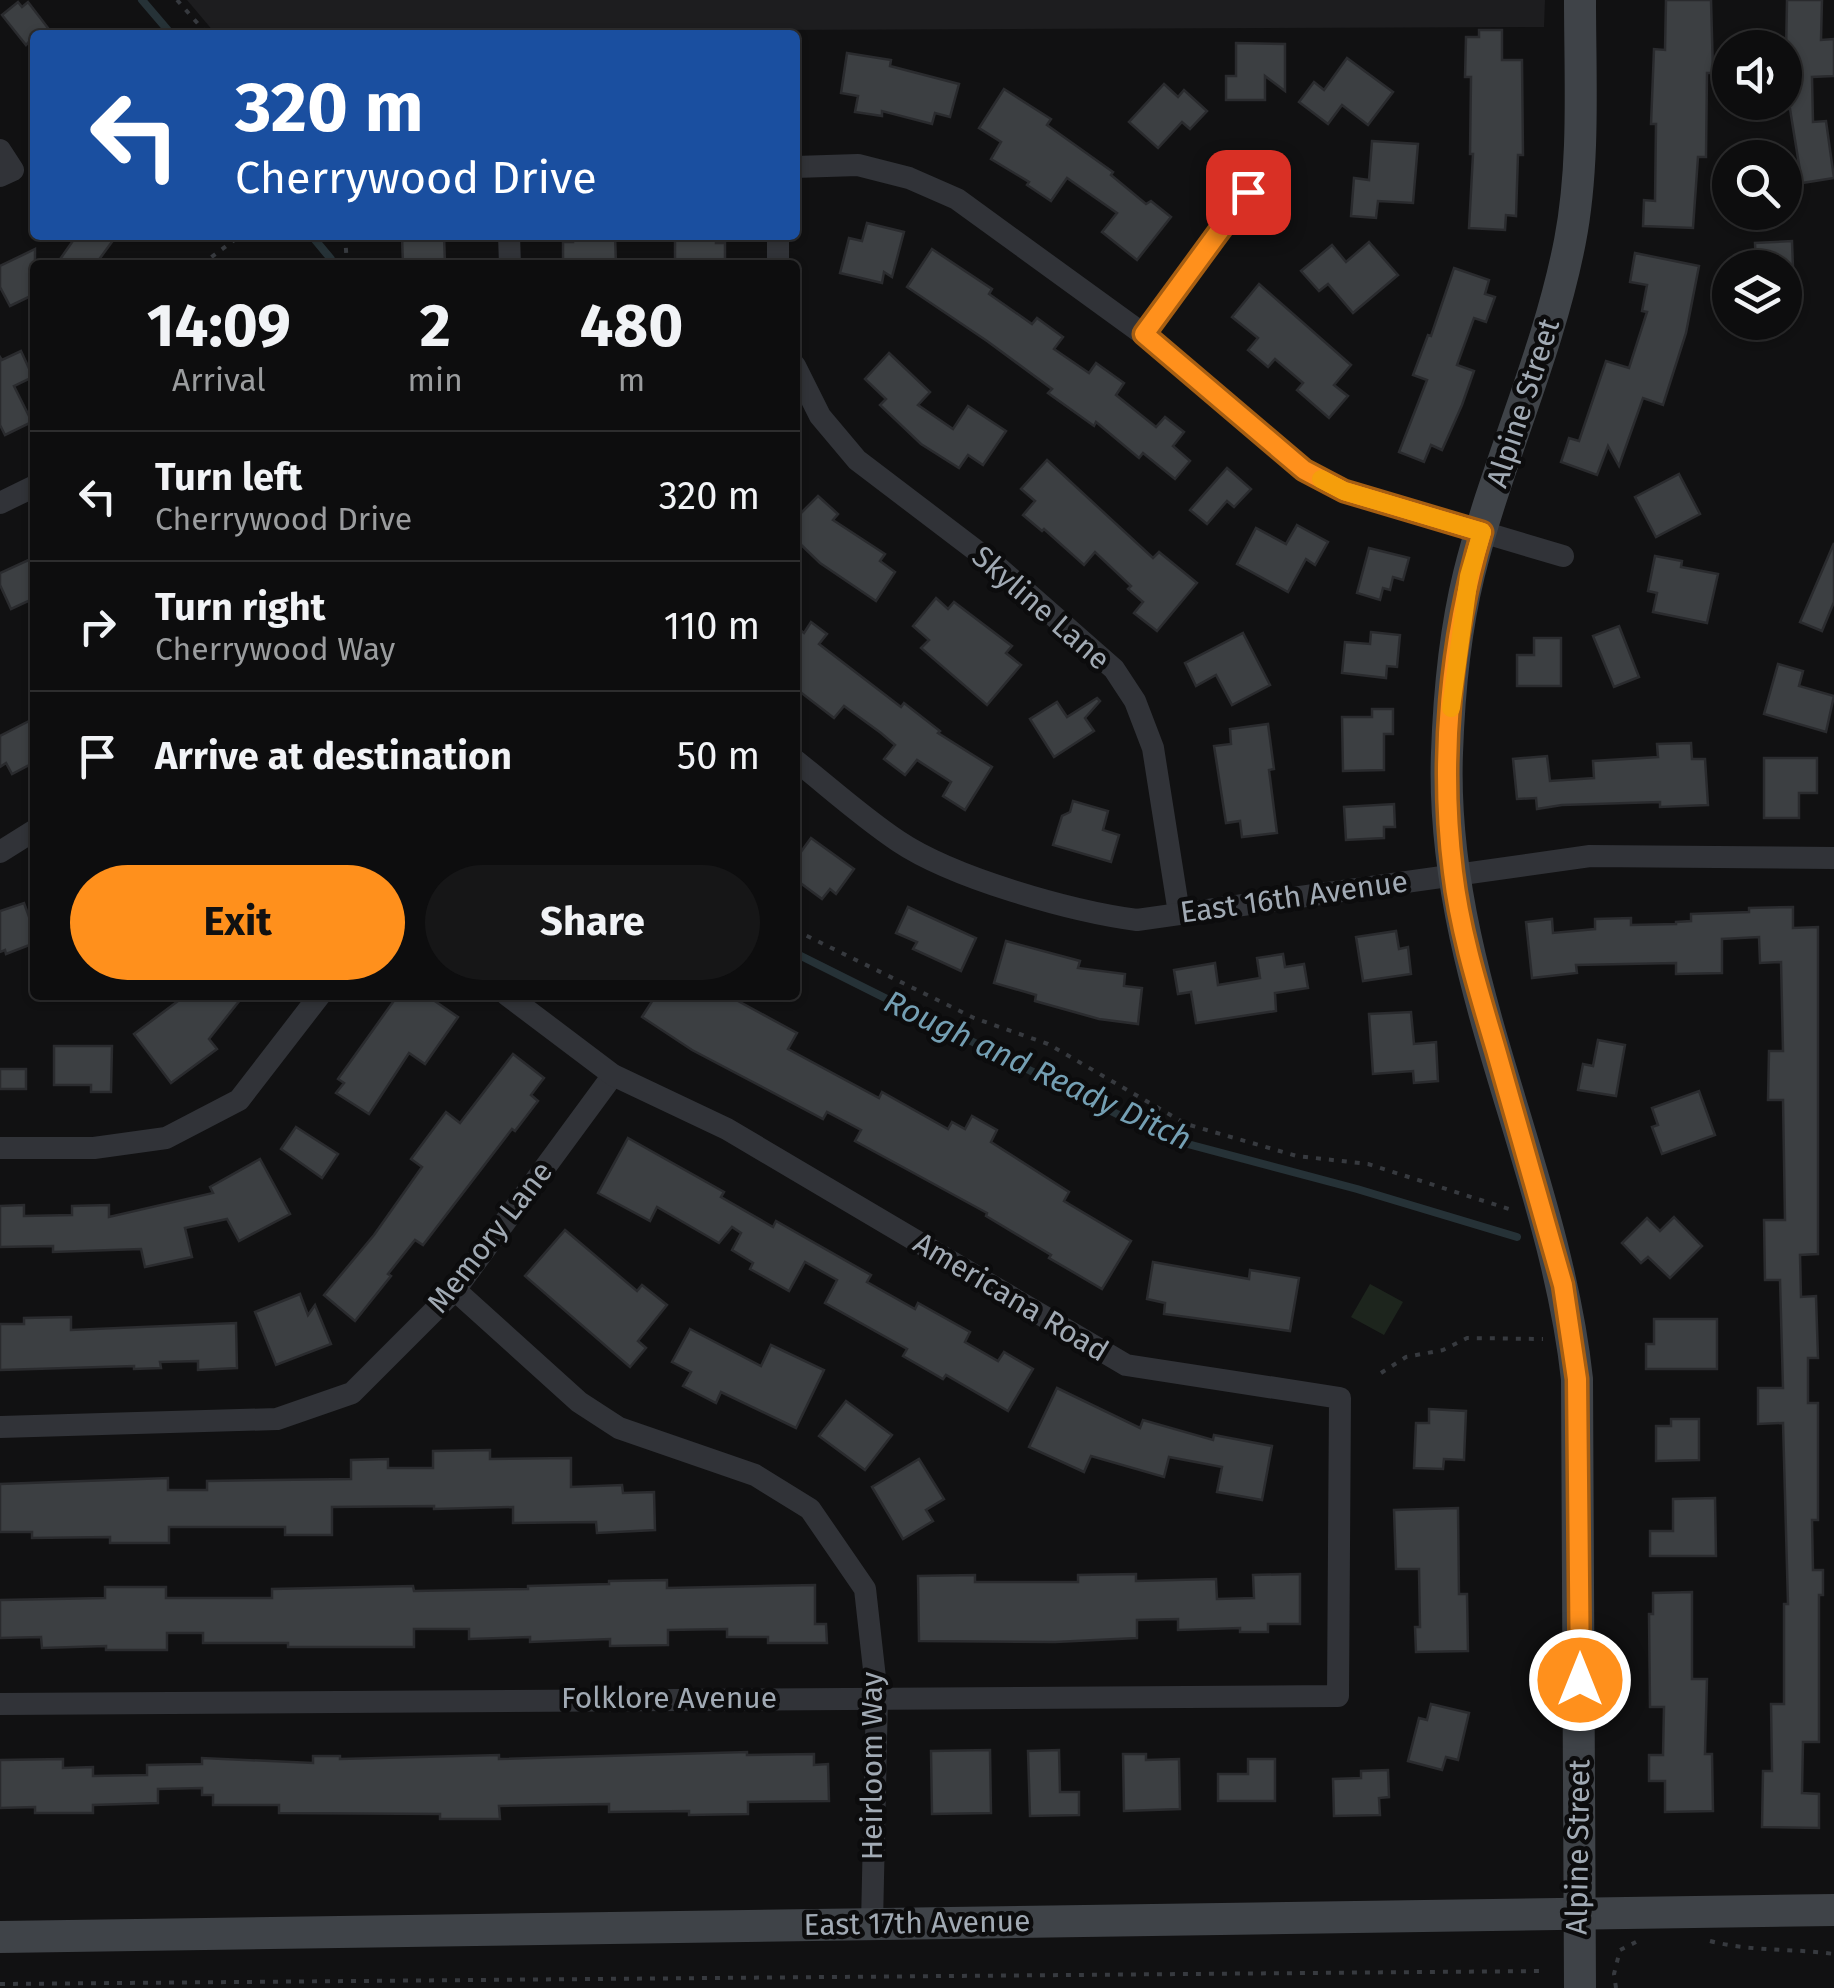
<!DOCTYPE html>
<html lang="en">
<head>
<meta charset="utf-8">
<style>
	body { margin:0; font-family:"Fira Sans",sans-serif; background:#161617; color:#f1f3f6; height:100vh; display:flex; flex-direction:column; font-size:38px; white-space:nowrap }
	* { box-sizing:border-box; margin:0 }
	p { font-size:32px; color:#9a9c9e }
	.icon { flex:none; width:55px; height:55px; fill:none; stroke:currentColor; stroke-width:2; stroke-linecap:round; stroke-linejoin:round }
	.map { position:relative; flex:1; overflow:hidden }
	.panel { position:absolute; left:30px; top:260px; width:770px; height:740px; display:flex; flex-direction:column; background:#0d0d0e; border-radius:10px; box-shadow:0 2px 8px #0004,0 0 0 2px #2d2d2e }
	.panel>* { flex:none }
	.hud { position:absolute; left:30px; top:30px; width:770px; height:210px; border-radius:10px; box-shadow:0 2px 8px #0004,0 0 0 2px #2d2d2e; background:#1a4fa0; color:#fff; overflow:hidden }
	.buttons { position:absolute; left:1712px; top:30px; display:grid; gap:20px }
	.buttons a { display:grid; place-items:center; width:90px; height:90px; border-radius:50%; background:#0d0d0e; box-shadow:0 2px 8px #0004,0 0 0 2px #2d2d2e; font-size:50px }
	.pin { position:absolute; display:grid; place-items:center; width:85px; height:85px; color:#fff; margin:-42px; border-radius:20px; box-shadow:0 5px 15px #0006 }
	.me { position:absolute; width:110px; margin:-55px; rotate:0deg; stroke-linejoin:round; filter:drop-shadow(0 0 8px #0008) }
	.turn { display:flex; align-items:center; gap:35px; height:210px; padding:0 40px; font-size:45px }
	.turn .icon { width:130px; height:130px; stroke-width:2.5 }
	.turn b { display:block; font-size:70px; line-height:85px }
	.eta { display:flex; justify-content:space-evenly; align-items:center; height:170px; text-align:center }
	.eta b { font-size:60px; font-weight:700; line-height:70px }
	.button { display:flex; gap:20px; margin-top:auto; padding:20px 40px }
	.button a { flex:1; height:115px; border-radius:60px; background:#ff901c; color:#111; font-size:40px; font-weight:700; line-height:115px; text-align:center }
	.button a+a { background:#161617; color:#f1f3f6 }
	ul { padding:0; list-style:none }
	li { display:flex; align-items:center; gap:30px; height:130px; padding:0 40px; border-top:2px solid #2d2d2e }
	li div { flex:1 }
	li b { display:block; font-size:38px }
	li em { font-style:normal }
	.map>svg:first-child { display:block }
</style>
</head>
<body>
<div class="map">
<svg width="1834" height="1988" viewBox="0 0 1834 1988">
	<rect width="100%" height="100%" fill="#111112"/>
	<path fill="#1d1d1f" d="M187 0H1545L1544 27 214 32Z"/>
	<path fill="#1d251d" d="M1370 1284 1403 1302 1384 1335 1351 1317Z"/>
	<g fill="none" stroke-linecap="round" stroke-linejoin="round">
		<g stroke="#263237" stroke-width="8">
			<path d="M142 0 172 35"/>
			<path d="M311 235 331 259V265"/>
			<path d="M795 953 1165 1138 1357 1189 1517 1237"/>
		</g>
	</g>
	<g fill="#3c3f42" stroke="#2a2b2e" stroke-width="2.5">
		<path d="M1666 0H1711L1713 73H1707L1706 157H1698L1693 228 1643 226 1644 200 1655 201 1656 124H1651L1654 49 1665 50Z"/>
		<path d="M1787 0H1822L1821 40 1834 39V76L1812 77 1813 122 1826 121 1834 178 1802 183 1790 109H1785Z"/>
		<path d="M18 2 22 7 28 2 48 28 35 35 26 45 2 15Z"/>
		<path d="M1479 30H1502V60H1522L1523 155H1518L1516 216 1506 215 1505 230 1469 228 1473 154H1470L1471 77H1465L1466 37H1479Z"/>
		<path d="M1236 43 1285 44V91L1265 76V100H1226V76H1236Z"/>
		<path d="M847 53 891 60 890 66 959 84 950 117 935 113 932 124 882 111V116L855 112 858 96 841 93Z"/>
		<path d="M1347 58 1393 92 1368 125 1342 105 1328 124 1299 102 1314 82 1324 90Z"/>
		<path d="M1164 84 1178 97 1184 90 1207 111 1190 129 1182 122 1158 148 1129 122Z"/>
		<path d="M1004 89 1051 119 1047 125 1113 172 1111 175 1146 204 1151 201 1171 217 1137 260 1102 232 1117 213 1067 178 1051 201 1027 185 1029 182 991 159 1001 142 979 128Z"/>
		<path d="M1372 141 1418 144 1413 203 1378 201 1376 218 1351 216 1354 178 1369 180Z"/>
		<path d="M867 223 904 232 892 277 884 272 882 283 840 273 849 238 862 241Z"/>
		<path d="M77 235H117L95 265H56Z"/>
		<path d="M444 235 445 265H403L402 236Z"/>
		<path d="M573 235H615L616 265H563V242H573Z"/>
		<path d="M675 235H716V243H725V265H675Z"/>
		<path d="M1792 241 1793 268H1756L1755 243Z"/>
		<path d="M1369 242 1398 275 1353 313 1328 284 1319 291 1301 271 1332 245 1346 262Z"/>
		<path d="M35 249V294L10 306 0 287V266Z"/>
		<path d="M932 249 992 289 989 294 1032 324 1037 318 1063 337 1054 349 1089 373 1096 363 1124 383 1116 395 1156 427 1165 417 1184 432 1173 446 1190 461 1175 479 1143 453 1139 458 1096 422 1094 426 1048 393 1052 389 987 341 907 287Z"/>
		<path d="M1635 253 1699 266 1686 333 1663 405 1643 398 1619 466 1608 446 1597 475 1561 462 1569 438 1579 441 1606 361 1629 368 1647 312 1642 311 1647 285 1630 282Z"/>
		<path d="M1454 268 1489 280 1485 294 1495 297 1486 322 1474 318 1457 365 1474 371 1462 405 1442 450 1431 445 1424 462 1399 452 1427 380 1413 375 1428 335 1431 336Z"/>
		<path d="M1259 284 1351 365 1334 385 1348 396 1329 418 1297 390 1303 383 1275 359 1268 367 1248 350 1258 338 1232 317Z"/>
		<path d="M21 351 33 377 14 386 32 422 5 435 0 425V357L2 360Z"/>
		<path d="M889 353 930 392 918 405 953 429 968 406 1006 431 983 465 968 455 959 468 921 444 880 405 886 399 865 379Z"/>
		<path d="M1047 460 1153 558 1159 552 1197 583 1157 631 1134 613 1143 602 1128 589 1131 586 1095 552 1084 565 1044 529 1042 531 1023 515 1035 501 1021 489Z"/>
		<path d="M1227 468 1251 489 1234 507 1227 501 1207 524 1190 510Z"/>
		<path d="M1679 474 1700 514 1656 537 1635 497Z"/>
		<path d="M818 496 838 514 833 520 885 554 880 561 895 572 876 601 820 563 795 539V519Z"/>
		<path d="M1297 525 1328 542 1315 565 1306 559 1288 592 1237 564 1256 528 1286 544Z"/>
		<path d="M1834 543V602L1822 631 1800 622Z"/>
		<path d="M1369 548 1409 558 1403 580 1393 577 1390 590 1383 588 1380 600 1357 593Z"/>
		<path d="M1655 556 1682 561 1681 567 1718 574 1707 623 1653 612 1657 593 1648 591Z"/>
		<path d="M35 557V598L11 609 0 585V573Z"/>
		<path d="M936 598 948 609 954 602 1012 646 1006 653 1021 665 987 705 921 648 929 640 913 626Z"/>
		<path d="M811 622 827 634 819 644 901 707 904 703 940 731 938 733 992 767 965 810 943 796 951 782 917 760 905 775 884 759 895 745 881 733 844 706 834 718 795 688V626L804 633Z"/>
		<path d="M1619 626 1639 677 1614 687 1593 636Z"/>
		<path d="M1371 632 1400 635 1397 667 1387 666 1386 678 1342 673 1345 642 1370 644Z"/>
		<path d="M1243 633 1270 685 1232 705 1216 675 1196 686 1185 663Z"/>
		<path d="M1534 638H1561V686H1517V655H1534Z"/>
		<path d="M1778 664 1803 671 1799 686 1834 696 1826 732 1764 714Z"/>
		<path d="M1097 698 1100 701 1085 718 1094 731 1054 757 1030 719 1057 702 1067 717Z"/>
		<path d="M1372 709H1393V734H1384V770L1343 771 1342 717H1372Z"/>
		<path d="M35 718V762L12 774 6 763 0 767V736Z"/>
		<path d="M1268 724 1274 769 1269 770 1277 833 1242 837 1240 821 1226 823 1214 746 1231 744 1230 729Z"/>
		<path d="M1691 743 1692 759H1705L1708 805 1660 807V802L1562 805 1537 809 1536 798 1517 799 1513 759 1547 756 1550 781 1594 778 1593 761 1658 757 1657 744Z"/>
		<path d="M1764 758H1817V793H1799V818H1764Z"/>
		<path d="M1073 801 1108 811 1103 830 1119 835 1111 862 1053 845 1062 816 1070 812Z"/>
		<path d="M1394 804 1395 827H1384V838L1346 840 1344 807Z"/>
		<path d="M811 838 854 869 836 894 830 889 822 899 795 879V860Z"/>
		<path d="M24 903 35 933V943L6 954 5 950 0 952V911Z"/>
		<path d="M908 907 976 938 961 971 913 949 917 942 896 933Z"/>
		<path d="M1793 907V928L1818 927V1254L1800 1255 1801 1297 1816 1296 1818 1358H1808V1403H1818V1520H1812L1813 1570H1823V1595H1819V1742H1803L1802 1793 1819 1794V1828L1762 1827 1763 1771H1772L1771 1704H1784V1604H1788L1783 1423 1758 1424V1388H1783L1780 1280H1765L1764 1220H1785L1783 1100H1768L1769 1051H1783L1781 962 1760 963 1759 937 1722 939V973L1676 974V963L1576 965 1577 973 1532 978 1526 922 1552 919 1553 933 1595 929V919L1631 918V925L1676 924V922L1691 921V914L1749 912V908Z"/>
		<path d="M1396 931 1399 949 1408 947 1411 974 1363 981 1356 937Z"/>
		<path d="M1006 941 1080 961 1078 968 1125 974 1124 986 1142 988 1138 1024 1099 1019 1035 1001 1036 995 994 983Z"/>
		<path d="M1283 954 1285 967 1304 964 1308 988 1275 993 1276 1011 1196 1023 1191 992 1178 994 1174 970 1215 963 1218 985 1260 978 1257 958Z"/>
		<path d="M186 995H244L209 1039 217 1049 171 1083 134 1034Z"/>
		<path d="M398 995H426L458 1017 425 1064 409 1053 369 1114 336 1093 344 1083 338 1079Z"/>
		<path d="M656 995H727L797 1033 788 1049 879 1098 882 1092 948 1129 952 1122 965 1129 972 1116 997 1130 991 1142 1069 1192 1064 1201 1131 1241 1102 1289 1049 1258 1051 1255 986 1216 987 1213 855 1141 861 1130 827 1112 823 1119 692 1050 642 1017Z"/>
		<path d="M1411 1012 1414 1044 1436 1042 1438 1081 1414 1083 1413 1071 1373 1074 1369 1014Z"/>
		<path d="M1598 1040 1625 1045 1616 1096 1578 1090 1583 1064 1593 1066Z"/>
		<path d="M54 1046H112L111 1092H91V1085H54Z"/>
		<path d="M513 1054 544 1078 531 1095 538 1101 515 1131 512 1129 423 1245 415 1240 388 1274 391 1276 355 1321 324 1295 374 1235 422 1167 411 1159 446 1112 460 1123Z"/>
		<rect x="0" y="1069" width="26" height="20"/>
		<path d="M1699 1091 1715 1135 1662 1154 1652 1127 1658 1125 1652 1108Z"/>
		<path d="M296 1127 338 1154 322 1178 281 1149Z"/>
		<path d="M628 1138 724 1192 721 1197 773 1227 776 1221 871 1275 867 1282 915 1309 918 1303 970 1332 965 1342 998 1361 1004 1352 1033 1369 1008 1411 946 1375 943 1379 903 1356 907 1349 825 1303 837 1280 805 1262 789 1291 750 1269 753 1263 732 1250 741 1233 732 1227 719 1243 657 1207 650 1221 598 1193Z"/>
		<path d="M260 1159 290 1214 239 1241 227 1219 185 1228 192 1257 145 1267 141 1249 53 1252V1246L0 1247V1206L24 1205V1216L72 1215V1206L109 1205V1217L213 1193 210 1187Z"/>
		<path d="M1674 1217 1702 1246 1670 1278 1648 1257 1641 1263 1622 1243 1647 1218 1660 1231Z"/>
		<path d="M565 1230 637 1291 642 1285 667 1305 638 1341 646 1348 630 1367 525 1276Z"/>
		<path d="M1153 1262 1249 1279 1250 1270 1299 1278 1290 1331 1164 1314 1165 1303 1147 1299Z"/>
		<path d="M300 1294 308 1315 315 1305 331 1344 276 1365 255 1312Z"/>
		<path d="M71 1317V1330L236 1323 237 1368 198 1370V1361L160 1362 161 1368 134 1369V1366L0 1370V1324H24V1318Z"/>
		<path d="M1654 1319H1717V1369H1646V1344H1654Z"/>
		<path d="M690 1329 761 1366 771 1345 824 1370 796 1428 721 1392 716 1403 683 1386 691 1372 672 1362Z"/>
		<path d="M1057 1388 1140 1428 1143 1420 1213 1440 1214 1435 1272 1446 1262 1500 1217 1492 1222 1467 1169 1457 1164 1477 1091 1456 1084 1472 1029 1447Z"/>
		<path d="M846 1401 892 1435 865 1470 819 1436Z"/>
		<path d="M1429 1409 1466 1411 1464 1460 1444 1459 1443 1469 1414 1468 1416 1423H1429Z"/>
		<path d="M1671 1419H1699V1460L1656 1461V1426H1671Z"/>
		<path d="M490 1450V1459L571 1458V1487L622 1485 623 1493 654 1492 655 1530 597 1533 596 1522 513 1523V1507L434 1509V1506L332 1507V1535H285V1527H169V1543H110V1537L32 1538V1532H0V1484L168 1478V1490H207V1481L351 1479V1460L388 1459V1468H433V1451Z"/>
		<path d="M919 1459 944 1499 926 1510 933 1521 903 1539 872 1487Z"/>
		<path d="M1715 1498 1716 1556H1650V1531H1673V1499Z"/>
		<path d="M1458 1508 1459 1594H1467L1468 1651 1416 1652 1415 1627H1420L1419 1569H1396L1394 1510Z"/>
		<path d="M1136 1574V1581L1216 1579 1217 1599 1254 1598 1253 1575 1300 1574V1624H1268V1632H1240V1628L1178 1630V1619L1137 1620V1638L1055 1642 919 1641 918 1576 975 1575V1582H1078V1575Z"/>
		<path d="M667 1580V1588L815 1585V1624H826L827 1643H768V1637H727V1629L668 1630V1645L610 1646V1639L530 1642V1637L469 1639V1629H414V1647H288V1643H203V1633H167V1650H106V1646L42 1648 41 1637 0 1638V1600L105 1598V1587H166V1598H272V1589L413 1586 414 1591 528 1589V1586L609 1584V1581Z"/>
		<path d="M1692 1592V1679H1707L1705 1754H1712L1713 1811 1665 1812V1781H1649V1755H1663L1664 1707H1650L1649 1614H1653V1593Z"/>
		<path d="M1431 1704 1469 1713 1458 1760 1446 1757 1442 1770 1408 1761 1419 1718 1427 1720Z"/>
		<path d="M990 1750 991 1813 932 1814 931 1751Z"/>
		<path d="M1059 1750 1060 1792H1079V1815L1030 1816 1028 1751Z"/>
		<path d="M747 1752V1755L814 1754V1765L828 1764 829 1801 748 1802V1814L689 1815V1811L609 1812V1804L499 1806 500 1819H440V1814L279 1813V1805H213V1795H202V1788L158 1789V1803L93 1805V1813H35V1807L0 1808V1760L63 1759V1768L93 1767V1776L147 1775V1765L202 1764V1758L313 1763V1756H340V1759L499 1755V1759Z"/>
		<path d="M1123 1754H1146V1760L1179 1759 1180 1809 1124 1811Z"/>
		<path d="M1248 1759H1275V1801H1218V1774H1248Z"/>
		<path d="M1388 1770 1389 1797 1379 1798 1380 1815 1334 1816 1333 1779 1361 1778V1771Z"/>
	</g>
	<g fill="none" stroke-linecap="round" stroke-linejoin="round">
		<g stroke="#373a3f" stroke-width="4" stroke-dasharray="5 8" stroke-linecap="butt">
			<path d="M177 0 208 35"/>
			<path d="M345 235 347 265"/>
			<path d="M201 265 241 235"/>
			<path d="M795 930 974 1018 1048 1044 1186 1124 1297 1156 1368 1164 1512 1210"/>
			<path d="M1381 1373 1406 1357 1443 1350 1467 1338 1543 1339"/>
			<path d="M1710 1941C1752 1952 1791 1948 1834 1954"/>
			<path d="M0 1984 1545 1971"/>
			<path d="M1616 1988 1614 1974 1620 1950 1636 1942"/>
		</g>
		<g stroke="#313338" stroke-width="22">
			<path d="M0 150 13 170 0 176"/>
			<path d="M795 167 858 165 909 178 957 199 1143 334 1304 470 1344 491 1563 556"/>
			<path d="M509 235 510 265"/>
			<path d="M778 235V265"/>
			<path d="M1143 334 1248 192"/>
			<path d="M795 366 820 416 857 460 999 568 1114 669 1135 701 1153 748 1179 913"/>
			<path d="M0 503 35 486"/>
			<path d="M795 760C829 787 862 817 898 841 953 878 1070 911 1137 920L1590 856 1834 858"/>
			<path d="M0 852 35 830"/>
			<path d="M0 1148H94L166 1138 239 1100 320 995"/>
			<path d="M455 1290 579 1402 619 1428 755 1475 810 1509 865 1589 877 1696 872 1924"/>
			<path d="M0 1427 277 1419 352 1393 455 1290 613 1075"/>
			<path d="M0 1704 1338 1696 1340 1398 1126 1365 727 1129 613 1075 507 995"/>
		</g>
		<g stroke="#3f4348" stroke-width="32">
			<path d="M0 1937 1834 1910"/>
			<path d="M1580 1988 1577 1379C1554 1167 1439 971 1447 753 1449 694 1455 631 1469 574 1497 461 1548 355 1570 241 1585 163 1580 79 1580 0"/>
		</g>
	</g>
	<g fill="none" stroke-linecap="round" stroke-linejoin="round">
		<defs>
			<path id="route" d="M1248 192 1144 334 1304 470 1344 491 1482 532C1450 640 1439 760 1453 872 1460 932 1479 992 1496 1050 1518 1128 1540 1206 1563 1285L1577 1379 1580 1680"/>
		</defs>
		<use href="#route" stroke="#a65e12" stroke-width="25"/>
		<use href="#route" stroke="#ff901c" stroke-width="18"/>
		<path stroke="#f59e0b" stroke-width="18" d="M1321 479 1344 491 1482 532 1469 576 1451 708"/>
	</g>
	<g text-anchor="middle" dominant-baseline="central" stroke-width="9" stroke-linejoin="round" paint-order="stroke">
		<g font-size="30" fill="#a1aab4" stroke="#0c0c0d">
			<text transform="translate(1523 403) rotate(-72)">Alpine Street</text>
			<text transform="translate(1041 608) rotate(41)">Skyline Lane</text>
			<text transform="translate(1294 897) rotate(-8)">East 16th Avenue</text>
			<text transform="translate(490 1237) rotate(-52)">Memory Lane</text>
			<text transform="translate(1011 1297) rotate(31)">Americana Road</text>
			<text x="669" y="1698">Folklore Avenue</text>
			<text transform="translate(872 1766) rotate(-90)">Heirloom Way</text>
			<text transform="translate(1578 1847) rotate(-89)">Alpine Street</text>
			<text transform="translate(917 1923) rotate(-1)">East 17th Avenue</text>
		</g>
		<g font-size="32" font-style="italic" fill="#749fb3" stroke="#0c0c0d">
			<text transform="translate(1038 1070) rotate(25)">Rough and Ready Ditch</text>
		</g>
	</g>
</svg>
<div class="buttons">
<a><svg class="icon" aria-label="sound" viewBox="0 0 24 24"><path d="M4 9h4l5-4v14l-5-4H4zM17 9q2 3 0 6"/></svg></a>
<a><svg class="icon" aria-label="search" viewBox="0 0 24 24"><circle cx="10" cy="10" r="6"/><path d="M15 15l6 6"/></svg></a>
<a><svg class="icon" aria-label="layers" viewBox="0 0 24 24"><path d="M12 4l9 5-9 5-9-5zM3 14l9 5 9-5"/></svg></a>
</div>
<div class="pin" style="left:1248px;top:192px;background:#d93025"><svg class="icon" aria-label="arrive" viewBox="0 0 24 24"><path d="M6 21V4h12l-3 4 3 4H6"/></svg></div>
<svg class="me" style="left:1580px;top:1680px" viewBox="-20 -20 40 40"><circle r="17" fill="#ff901c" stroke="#fff" stroke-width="3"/><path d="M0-11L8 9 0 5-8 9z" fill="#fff"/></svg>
<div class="hud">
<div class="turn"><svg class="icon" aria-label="left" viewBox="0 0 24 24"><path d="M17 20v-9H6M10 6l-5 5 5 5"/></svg><div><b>320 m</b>Cherrywood Drive</div></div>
</div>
<section class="panel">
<div class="eta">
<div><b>14:09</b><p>Arrival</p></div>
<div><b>2</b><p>min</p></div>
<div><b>480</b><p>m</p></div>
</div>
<ul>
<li><svg class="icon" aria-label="left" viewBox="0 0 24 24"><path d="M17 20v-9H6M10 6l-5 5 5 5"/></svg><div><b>Turn left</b><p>Cherrywood Drive</p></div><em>320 m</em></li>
<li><svg class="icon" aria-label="right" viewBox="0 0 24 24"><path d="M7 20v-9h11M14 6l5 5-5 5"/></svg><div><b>Turn right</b><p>Cherrywood Way</p></div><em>110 m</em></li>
<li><svg class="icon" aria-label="arrive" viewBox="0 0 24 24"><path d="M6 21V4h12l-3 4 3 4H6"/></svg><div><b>Arrive at destination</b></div><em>50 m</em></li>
</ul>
<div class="button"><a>Exit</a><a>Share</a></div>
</section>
</div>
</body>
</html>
